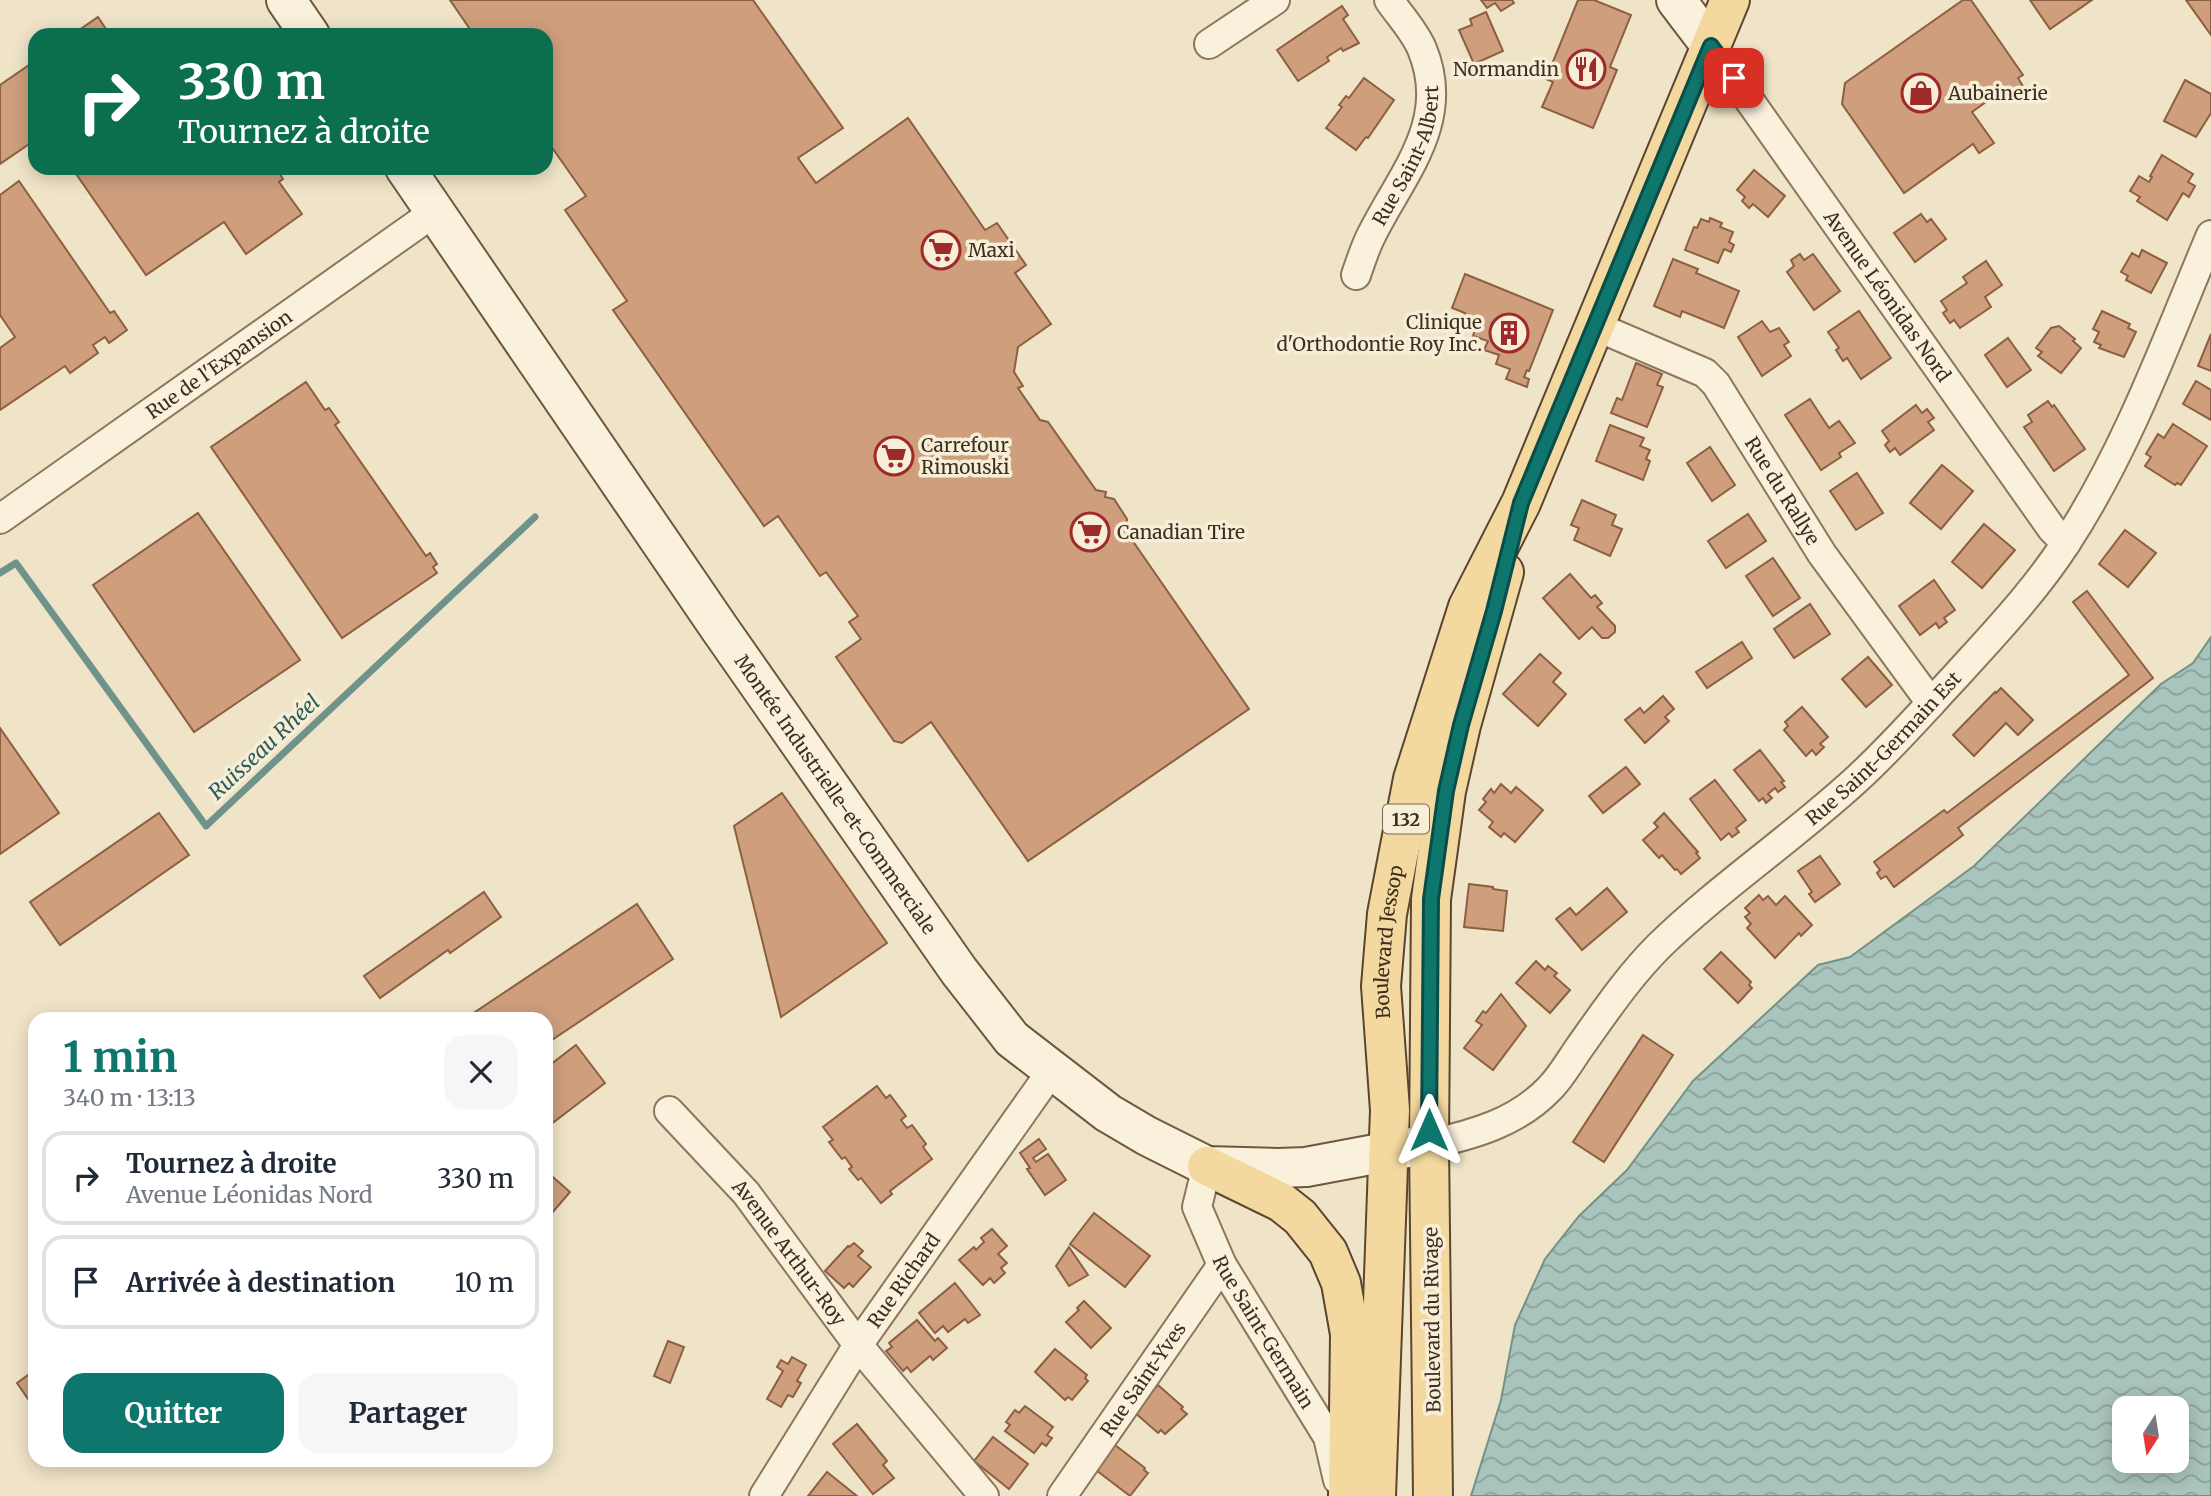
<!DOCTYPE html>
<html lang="fr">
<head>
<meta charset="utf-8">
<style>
	body { margin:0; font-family:Merriweather,serif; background:#f6f6f7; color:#1f2937; height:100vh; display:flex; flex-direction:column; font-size:26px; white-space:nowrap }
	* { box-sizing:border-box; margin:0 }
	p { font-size:23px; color:#747a83 }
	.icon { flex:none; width:38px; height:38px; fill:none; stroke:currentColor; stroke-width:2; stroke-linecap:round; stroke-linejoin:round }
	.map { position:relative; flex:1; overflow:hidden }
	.drawer { position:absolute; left:28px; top:1012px; width:525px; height:455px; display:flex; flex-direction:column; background:#fff; border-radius:21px; box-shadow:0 4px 18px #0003 }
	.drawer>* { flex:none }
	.guide { position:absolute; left:28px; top:28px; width:525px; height:147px; border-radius:21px; box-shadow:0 4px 18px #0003; background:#0b6e4f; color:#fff; overflow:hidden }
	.needle { width:46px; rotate:192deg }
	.buttons { position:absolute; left:2112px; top:1396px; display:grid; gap:14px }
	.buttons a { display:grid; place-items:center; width:77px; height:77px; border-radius:14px; background:#fff; box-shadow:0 4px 18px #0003; font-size:35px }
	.pin { position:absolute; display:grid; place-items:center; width:60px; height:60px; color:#fff; margin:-30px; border-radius:14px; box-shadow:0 4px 10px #0006 }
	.me { position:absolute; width:77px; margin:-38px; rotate:0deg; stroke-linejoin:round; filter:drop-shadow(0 0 5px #0008) }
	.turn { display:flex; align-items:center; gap:24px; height:147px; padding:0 35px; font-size:32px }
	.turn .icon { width:91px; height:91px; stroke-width:2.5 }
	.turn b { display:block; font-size:49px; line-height:60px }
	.round { display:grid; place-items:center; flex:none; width:74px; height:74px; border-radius:21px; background:#f6f6f7 }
	.headline { display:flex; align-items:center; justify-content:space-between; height:119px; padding:0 35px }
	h1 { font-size:42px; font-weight:700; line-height:52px; color:#0f766e }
	.cta { display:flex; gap:14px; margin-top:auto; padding:14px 35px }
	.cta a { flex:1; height:80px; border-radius:21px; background:#0f766e; color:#fff; font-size:28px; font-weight:700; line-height:80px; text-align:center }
	.cta a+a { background:#f6f6f7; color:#1f2937 }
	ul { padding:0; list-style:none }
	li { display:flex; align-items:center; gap:21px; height:94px; margin:0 14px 10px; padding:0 21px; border:4px solid #e0e1e3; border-radius:21px }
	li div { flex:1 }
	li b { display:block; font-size:26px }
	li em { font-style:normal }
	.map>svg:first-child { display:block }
</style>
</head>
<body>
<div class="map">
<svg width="2211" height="1496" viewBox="0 0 2211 1496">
	<defs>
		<pattern id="water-waves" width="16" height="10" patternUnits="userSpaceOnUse" patternTransform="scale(1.75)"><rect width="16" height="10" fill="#a9c4bc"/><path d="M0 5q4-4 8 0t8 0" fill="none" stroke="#8ba098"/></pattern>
	</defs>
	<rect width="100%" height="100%" fill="#f0e4c8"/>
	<path fill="url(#water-waves)" stroke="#6f938a" stroke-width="2" fill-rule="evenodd" d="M2211 637V1496H1471L1501 1400 1515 1325 1545 1259 1579 1216 1627 1170 1693 1081 1818 965 1850 957 1974 866 2161 684 2193 663ZM2124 1409H2177V1461H2124Z"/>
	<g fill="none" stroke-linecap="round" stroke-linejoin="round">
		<path stroke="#6f938a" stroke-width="7" d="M0 573 16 563 206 826 535 517"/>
	</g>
	<g fill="#cf9f7d" stroke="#8d5f41" stroke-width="2">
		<path d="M450 0H753L843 128 798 158 816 183 908 118 985 230 997 223 1026 265 1015 273 1051 324 1018 347 1014 372 1023 386 1018 388 1040 420 1048 422 1096 490 1106 492 1105 497 1114 499 1127 519 1126 527 1131 528 1130 537 1249 709 1028 861 931 722 902 743 894 741 836 657 861 639 849 622 858 616 826 572 820 576 778 516 764 526 613 310 627 301 565 210 586 196 546 139V35H474Z"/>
		<path d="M1481 0H1512L1514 3 1501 11 1495 3 1487 8Z"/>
		<path d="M1578 0H1594L1631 15 1610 67 1617 70 1593 128 1542 107 1553 82 1546 79Z"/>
		<path d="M1963 0H1971L2023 75 2018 78 2024 88 2010 97 2003 90 1972 112 1994 143 1979 153 1973 144 1904 193 1842 104 1845 83Z"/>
		<path d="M2030 0H2092L2050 29Z"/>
		<path d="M2186 0H2211V35Z"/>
		<path d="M1342 6 1348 15 1343 19 1359 43 1343 51 1341 48 1327 57 1329 61 1298 81 1277 50Z"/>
		<path d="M1486 12 1503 51 1474 64 1459 30 1472 25 1470 19Z"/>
		<path d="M98 17 110 35H72Z"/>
		<path d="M35 61V140L0 164V85Z"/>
		<path d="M1364 78 1394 100 1368 138 1366 137 1356 150 1326 128 1342 107 1339 105 1346 96 1349 98Z"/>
		<path d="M2185 80 2211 94V113L2196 137 2164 121Z"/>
		<path d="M2162 155 2193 174 2188 182 2195 186 2189 197 2183 193 2167 220 2137 201 2140 197 2130 191 2139 176 2149 182 2152 177 2150 176Z"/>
		<path d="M72 168H276L283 179 279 182 302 214 246 254 224 222 146 275Z"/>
		<path d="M1754 170 1785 196 1768 217 1753 204 1749 208 1742 201 1745 197 1737 190Z"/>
		<path d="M19 181 110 313 114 311 127 330 109 343 105 337 93 345 98 353 70 373 65 366 0 410V348L15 337 0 315V195Z"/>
		<path d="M1921 214 1927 222 1931 219 1946 239 1915 262 1894 233Z"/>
		<path d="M1710 218 1722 223 1720 227 1733 232 1729 242 1734 245 1731 252 1724 249 1718 263 1685 250 1694 227 1697 228 1701 219 1709 222Z"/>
		<path d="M2142 250 2167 263 2151 293 2126 280 2128 276 2121 272 2132 253 2139 257Z"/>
		<path d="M1800 254 1804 260 1813 254 1840 291 1814 310 1787 272 1794 266 1791 260Z"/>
		<path d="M1673 259 1698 269 1696 273 1739 291 1724 328 1682 311 1680 317 1654 306Z"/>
		<path d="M1986 261 2002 285 1985 297 1991 307 1960 328 1954 320 1950 323 1943 313 1947 310 1941 301 1967 283 1963 277Z"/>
		<path d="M1465 274 1553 310 1529 371 1527 370 1524 377 1529 379 1527 387 1506 379 1510 369 1496 364 1499 355 1484 350 1488 341 1473 336 1475 330 1460 324 1465 313 1452 308Z"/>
		<path d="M1859 311 1891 358 1861 379 1847 358 1843 361 1836 350 1839 348 1828 332Z"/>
		<path d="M2102 311 2130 324 2128 328 2136 332 2124 357 2099 348 2101 345 2094 342 2099 332 2093 329Z"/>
		<path d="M1762 321 1770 332 1779 328 1789 342 1784 345 1791 356 1762 376 1738 337Z"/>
		<path d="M2059 326 2075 339 2073 341 2081 348 2061 373 2038 356 2042 352 2036 348 2051 328Z"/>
		<path d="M2211 334V371L2198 366Z"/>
		<path d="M2008 338 2031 370 2007 387 1985 355Z"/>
		<path d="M1636 363 1662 374 1657 385 1663 387 1647 427 1611 413 1617 398 1622 400Z"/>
		<path d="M2196 381 2211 390V420L2183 404Z"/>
		<path d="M306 382 325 410 329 408 339 422 335 425 426 556 430 553 437 564 433 567 437 573 342 638 211 447Z"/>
		<path d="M1810 399 1829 428 1839 421 1855 443 1839 453 1841 457 1821 470 1785 415Z"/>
		<path d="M2048 401 2052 407 2054 405 2085 449 2054 471 2024 427 2032 422 2028 415Z"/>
		<path d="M1916 405 1922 413 1927 409 1934 418 1928 422 1934 430 1900 455 1895 448 1890 452 1885 445 1889 441 1882 431Z"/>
		<path d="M2173 424 2207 446 2181 485 2177 483 2175 485 2145 466 2151 457 2146 454 2158 434 2164 438Z"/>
		<path d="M1610 425 1644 438 1640 446 1650 450 1646 459 1650 461 1643 480 1596 461Z"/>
		<path d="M1710 447 1735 485 1712 501 1687 463Z"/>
		<path d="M1942 465 1973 491 1941 529 1910 503Z"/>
		<path d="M1857 473 1883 513 1856 530 1830 491Z"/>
		<path d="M1582 500 1616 515 1612 525 1622 529 1610 556 1574 540 1579 528 1571 525Z"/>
		<path d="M198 513 300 660 194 732 93 585Z"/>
		<path d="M1748 514 1766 541 1726 568 1708 541Z"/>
		<path d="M1984 524 2015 550 1982 588 1952 562Z"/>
		<path d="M2125 530 2156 553 2128 587 2099 564Z"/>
		<path d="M1773 558 1800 598 1773 616 1746 576Z"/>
		<path d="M1570 574 1591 598 1595 595 1602 603 1597 607 1615 626V632L1608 638H1602L1592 627 1579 639 1543 598Z"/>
		<path d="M1934 580 1955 610 1944 618 1947 622 1939 628 1936 623 1920 635 1899 606Z"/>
		<path d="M2087 591 2153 678 1958 828 1963 835 1894 887 1886 876 1881 879 1877 873 1880 870 1874 862 1944 810 1947 813 2129 675 2073 602Z"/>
		<path d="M1810 604 1830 634 1794 658 1774 629Z"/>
		<path d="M1742 642 1752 658 1707 688 1696 672Z"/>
		<path d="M1540 654 1561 673 1553 682 1566 694 1538 726 1503 694Z"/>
		<path d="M1868 657 1892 685 1866 707 1842 679Z"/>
		<path d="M2001 688 2033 720 2018 735 2006 723 1974 756 1953 735 1995 692 1996 693Z"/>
		<path d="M1663 696 1674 709 1665 717 1669 721 1645 743 1625 720 1640 708 1644 713Z"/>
		<path d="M1802 707 1828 737 1820 744 1824 747 1816 755 1812 750 1806 756 1784 730 1788 726 1785 722Z"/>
		<path d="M0 728 59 813 0 854Z"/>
		<path d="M1760 750 1784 781 1781 782 1785 787 1778 792 1775 788 1768 794 1772 798 1766 803 1763 798 1759 801 1734 770Z"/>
		<path d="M1626 767 1640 784 1603 813 1589 796Z"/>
		<path d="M1715 780 1746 820 1736 828 1739 832 1732 837 1729 833 1721 840 1690 799Z"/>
		<path d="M1501 784 1511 793 1516 787 1543 810 1515 842 1504 833 1501 837 1489 827 1493 822 1479 810 1486 802 1483 799 1491 789 1494 793Z"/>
		<path d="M782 793 887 943 781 1017 734 826Z"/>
		<path d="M159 813 189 855 60 945 30 902Z"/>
		<path d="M1664 813 1698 852 1696 853 1700 858 1681 874 1677 869 1675 870 1662 855 1659 858 1643 840 1658 827 1654 823Z"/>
		<path d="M1820 856 1840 884 1815 902 1809 894 1812 892 1798 871Z"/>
		<path d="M1469 884 1493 887V889L1507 891 1503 931 1464 927Z"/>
		<path d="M1607 888 1627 912 1582 950 1556 919 1570 908 1576 915Z"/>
		<path d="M484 892 501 917 450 953 448 950 380 998 364 976Z"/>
		<path d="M1759 895 1763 900 1768 896 1776 905 1785 896 1812 925 1801 936 1799 933 1775 958 1747 928 1751 924 1745 917 1750 913 1745 908Z"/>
		<path d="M637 904 673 959 546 1044V1018H466Z"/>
		<path d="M1721 952 1751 982 1749 985 1752 988 1738 1003 1704 969Z"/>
		<path d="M1536 961 1545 970 1548 966 1557 973 1554 976 1570 990 1550 1013 1516 983Z"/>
		<path d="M1501 994 1526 1026 1493 1070 1464 1048 1482 1025 1476 1021 1483 1011 1486 1013Z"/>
		<path d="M1643 1035 1673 1055 1604 1162 1573 1142Z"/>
		<path d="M576 1045 605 1083 546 1128V1068Z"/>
		<path d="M877 1086 886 1098 890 1095 906 1116 901 1120 907 1128 912 1125 926 1144 923 1147 932 1159 890 1191 892 1194 881 1203 861 1178 858 1180 849 1169 852 1167 845 1157 842 1159 829 1142 833 1140 823 1127Z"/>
		<path d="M1039 1139 1046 1149 1033 1158 1036 1162 1048 1154 1066 1180 1045 1195 1027 1169 1030 1168 1020 1153Z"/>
		<path d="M546 1171 570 1192 546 1220Z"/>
		<path d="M1094 1213 1150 1256 1125 1287 1070 1244Z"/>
		<path d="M992 1229 1007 1246 998 1254 1007 1263 1001 1268 1005 1273 994 1283 990 1278 983 1285 959 1260 974 1247 976 1250 984 1242 981 1238Z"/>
		<path d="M854 1243 863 1251 858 1256 871 1267 853 1287 849 1283 844 1288 825 1271 848 1246 849 1247Z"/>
		<path d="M1069 1247 1088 1275 1069 1286 1056 1266Z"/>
		<path d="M955 1283 980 1315 968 1323 965 1319 948 1332 943 1326 935 1333 919 1313Z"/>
		<path d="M1084 1301 1111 1328 1091 1348 1066 1322 1079 1310 1077 1308Z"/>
		<path d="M917 1320 935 1341 938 1338 947 1348 933 1360 930 1356 911 1372 907 1367 903 1371 886 1351 892 1347 889 1343Z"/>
		<path d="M668 1341 684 1347 670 1383 654 1376Z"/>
		<path d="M1055 1349 1087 1375 1085 1378 1088 1381 1072 1400 1068 1397 1065 1400 1035 1372Z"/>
		<path d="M792 1357 806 1365 797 1381 801 1383 793 1397 788 1395 781 1407 767 1399 783 1371 777 1367 781 1360 788 1364Z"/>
		<path d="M35 1370V1409L17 1383Z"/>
		<path d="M1158 1385 1183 1407 1181 1409 1187 1414 1165 1434 1161 1430 1158 1433 1133 1411 1146 1390 1150 1393Z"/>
		<path d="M1025 1406 1053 1427 1047 1435 1052 1438 1046 1446 1042 1443 1034 1453 1005 1431 1010 1425 1006 1422 1015 1410 1019 1413Z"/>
		<path d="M857 1424 887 1461 883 1465 894 1478 873 1494 833 1444Z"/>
		<path d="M993 1437 1028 1464 1009 1489 974 1461Z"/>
		<path d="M1115 1445 1145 1468 1144 1470 1148 1473 1130 1496 1096 1470Z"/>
		<path d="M827 1472 857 1496H808Z"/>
	</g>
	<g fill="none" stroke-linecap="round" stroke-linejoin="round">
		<defs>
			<g id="street">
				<path d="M1209 44 1275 0"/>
				<path id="s1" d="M1711 46 2052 529 2066 543"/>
				<path id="s2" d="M1356 275C1361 261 1365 247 1372 234 1402 174 1452 121 1422 49 1415 32 1400 16 1389 0"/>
				<path id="s3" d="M1595 326 1705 373 1716 384 1822 554 1931 703"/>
				<path id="s4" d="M0 519 436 211"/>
				<path id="s5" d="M669 1111 746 1193 858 1345 984 1496"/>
				<path id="s6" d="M1429 1144C1473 1135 1518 1122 1550 1088 1561 1077 1570 1061 1579 1048 1604 1013 1628 977 1659 946 1721 886 1794 837 1857 779 1892 747 1924 710 1956 676 1994 634 2035 591 2066 543 2128 448 2167 339 2211 235"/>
				<path id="s7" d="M1207 1166 1197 1207 1222 1265 1328 1437 1338 1480"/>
				<path id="s8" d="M764 1496 858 1345 1053 1069"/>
				<path id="s9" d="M1062 1496 1222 1265"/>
			</g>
			<g id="secondary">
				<path d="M286 0 310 35"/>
				<path d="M1676 0 1711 46"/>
				<path id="s10" d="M405 168 720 629 959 971 1012 1039 1108 1113 1147 1136 1207 1166 1278 1168 1306 1167 1429 1144"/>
			</g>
			<g id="primary">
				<path d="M1207 1166 1281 1202 1300 1217 1328 1252 1341 1283 1350 1334 1348 1496"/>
				<path id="s11" d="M1376 1496 1390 1110 1381 986 1387 914 1413 779 1468 607 1521 503 1730 0"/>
				<path d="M1433 1496 1429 1144 1431 899 1446 791 1461 725 1504 572"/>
			</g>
		</defs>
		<use href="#street" stroke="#8d765c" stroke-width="32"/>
		<use href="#secondary" stroke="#6f573f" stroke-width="42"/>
		<use href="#primary" stroke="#5b4430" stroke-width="42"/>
		<use href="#street" stroke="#faf1dc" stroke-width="28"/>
		<use href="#secondary" stroke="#faf1dc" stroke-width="38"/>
		<use href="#primary" stroke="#f3d9a0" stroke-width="38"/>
	</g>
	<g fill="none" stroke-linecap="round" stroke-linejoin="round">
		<defs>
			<path id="route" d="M1429 1130 1431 899 1446 791 1461 725 1494 611 1521 503 1711 46 1734 78"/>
		</defs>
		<use href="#route" stroke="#0a4d48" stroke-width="18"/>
		<use href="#route" stroke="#0f766e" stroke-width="12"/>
	</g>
	<defs>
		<symbol id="restaurant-ring" viewBox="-11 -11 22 22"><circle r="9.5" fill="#f7eed8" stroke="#9e2a2b" stroke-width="1.5"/><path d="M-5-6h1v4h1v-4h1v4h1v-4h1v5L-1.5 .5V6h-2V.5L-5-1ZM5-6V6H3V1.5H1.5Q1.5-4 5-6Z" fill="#9e2a2b"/></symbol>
		<symbol id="shop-ring" viewBox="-11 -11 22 22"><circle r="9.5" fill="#f7eed8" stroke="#9e2a2b" stroke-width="1.5"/><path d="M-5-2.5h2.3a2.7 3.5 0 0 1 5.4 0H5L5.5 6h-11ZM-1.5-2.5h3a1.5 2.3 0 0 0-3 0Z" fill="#9e2a2b"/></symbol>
		<symbol id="supermarket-ring" viewBox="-11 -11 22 22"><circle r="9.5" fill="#f7eed8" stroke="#9e2a2b" stroke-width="1.5"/><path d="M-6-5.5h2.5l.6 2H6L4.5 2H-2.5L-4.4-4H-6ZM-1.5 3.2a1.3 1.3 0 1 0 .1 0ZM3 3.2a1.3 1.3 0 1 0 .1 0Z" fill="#9e2a2b"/></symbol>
		<symbol id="building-ring" viewBox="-11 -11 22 22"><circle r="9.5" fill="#f7eed8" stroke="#9e2a2b" stroke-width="1.5"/><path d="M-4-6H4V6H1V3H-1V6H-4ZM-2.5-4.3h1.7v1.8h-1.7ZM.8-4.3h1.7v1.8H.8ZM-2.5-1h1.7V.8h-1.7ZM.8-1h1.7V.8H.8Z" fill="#9e2a2b"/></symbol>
	</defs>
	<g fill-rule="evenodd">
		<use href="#restaurant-ring" x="1564" y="47" width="44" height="44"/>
		<use href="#shop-ring" x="1899" y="71" width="44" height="44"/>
		<use href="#supermarket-ring" x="919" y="228" width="44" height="44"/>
		<use href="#building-ring" x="1487" y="311" width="44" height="44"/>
		<use href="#supermarket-ring" x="872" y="434" width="44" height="44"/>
		<use href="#supermarket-ring" x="1068" y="510" width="44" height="44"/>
	</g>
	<g text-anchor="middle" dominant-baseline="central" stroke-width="7" stroke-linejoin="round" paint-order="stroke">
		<rect fill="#f7eed8" stroke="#756857" stroke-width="2" x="1383" y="804.5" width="46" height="29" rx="5"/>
		<g font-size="18" font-weight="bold" fill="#3d2e20">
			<text x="1406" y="819">132</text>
		</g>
		<g font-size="19" fill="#3d2e20" stroke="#f7eed8" text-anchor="start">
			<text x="1559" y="69" text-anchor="end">Normandin</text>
			<text x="1948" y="93">Aubainerie</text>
			<text x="968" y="250">Maxi</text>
			<text x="1482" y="322" text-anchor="end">Clinique<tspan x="1482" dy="22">d'Orthodontie Roy Inc.</tspan></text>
			<text x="921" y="445">Carrefour<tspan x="921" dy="22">Rimouski</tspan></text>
			<text x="1117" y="532">Canadian Tire</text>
		</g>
		<g font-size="19" fill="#3d2e20" stroke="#f7eed8">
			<text stroke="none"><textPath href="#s2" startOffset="131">Rue Saint-Albert</textPath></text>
			<text stroke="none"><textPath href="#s1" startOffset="306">Avenue Léonidas Nord</textPath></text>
			<text stroke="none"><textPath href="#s4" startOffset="268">Rue de l'Expansion</textPath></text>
			<text stroke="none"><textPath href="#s3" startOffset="261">Rue du Rallye</textPath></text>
			<text stroke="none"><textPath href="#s6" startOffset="614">Rue Saint-Germain Est</textPath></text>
			<text stroke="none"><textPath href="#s10" startOffset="760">Montée Industrielle-et-Commerciale</textPath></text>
			<text stroke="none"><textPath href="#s11" startOffset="555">Boulevard Jessop</textPath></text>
			<text stroke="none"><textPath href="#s5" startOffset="186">Avenue Arthur-Roy</textPath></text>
			<text stroke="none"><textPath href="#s8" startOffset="257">Rue Richard</textPath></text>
			<text transform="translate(1432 1320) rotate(-91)">Boulevard du Rivage</text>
			<text stroke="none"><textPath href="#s7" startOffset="184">Rue Saint-Germain</textPath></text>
			<text stroke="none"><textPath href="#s9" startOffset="142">Rue Saint-Yves</textPath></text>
		</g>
		<g font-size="21" font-style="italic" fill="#2f5d5a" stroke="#f7eed8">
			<text transform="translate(264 747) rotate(-43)">Ruisseau Rhéel</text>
		</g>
	</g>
</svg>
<div class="buttons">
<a><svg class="needle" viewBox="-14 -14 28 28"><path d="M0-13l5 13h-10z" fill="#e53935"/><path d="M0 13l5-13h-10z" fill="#747a83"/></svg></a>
</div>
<div class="pin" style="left:1734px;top:78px;background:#d93025"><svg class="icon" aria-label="arrive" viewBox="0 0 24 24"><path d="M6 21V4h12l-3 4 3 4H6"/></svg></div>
<svg class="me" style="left:1429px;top:1130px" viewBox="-20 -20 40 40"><path d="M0-17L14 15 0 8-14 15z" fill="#0f766e" stroke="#fff" stroke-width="4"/></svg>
<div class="guide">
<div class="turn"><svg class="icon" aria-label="right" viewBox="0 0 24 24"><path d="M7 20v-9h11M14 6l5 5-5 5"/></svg><div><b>330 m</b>Tournez à droite</div></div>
</div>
<section class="drawer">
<div class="headline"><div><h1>1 min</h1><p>340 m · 13:13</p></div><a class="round"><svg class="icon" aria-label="close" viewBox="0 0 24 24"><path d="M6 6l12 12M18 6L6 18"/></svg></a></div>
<ul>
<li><svg class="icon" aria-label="right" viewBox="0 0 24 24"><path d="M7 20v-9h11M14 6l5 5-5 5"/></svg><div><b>Tournez à droite</b><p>Avenue Léonidas Nord</p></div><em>330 m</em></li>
<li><svg class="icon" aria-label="arrive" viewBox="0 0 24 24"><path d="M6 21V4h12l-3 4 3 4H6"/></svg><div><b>Arrivée à destination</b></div><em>10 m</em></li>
</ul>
<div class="cta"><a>Quitter</a><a>Partager</a></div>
</section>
</div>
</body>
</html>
